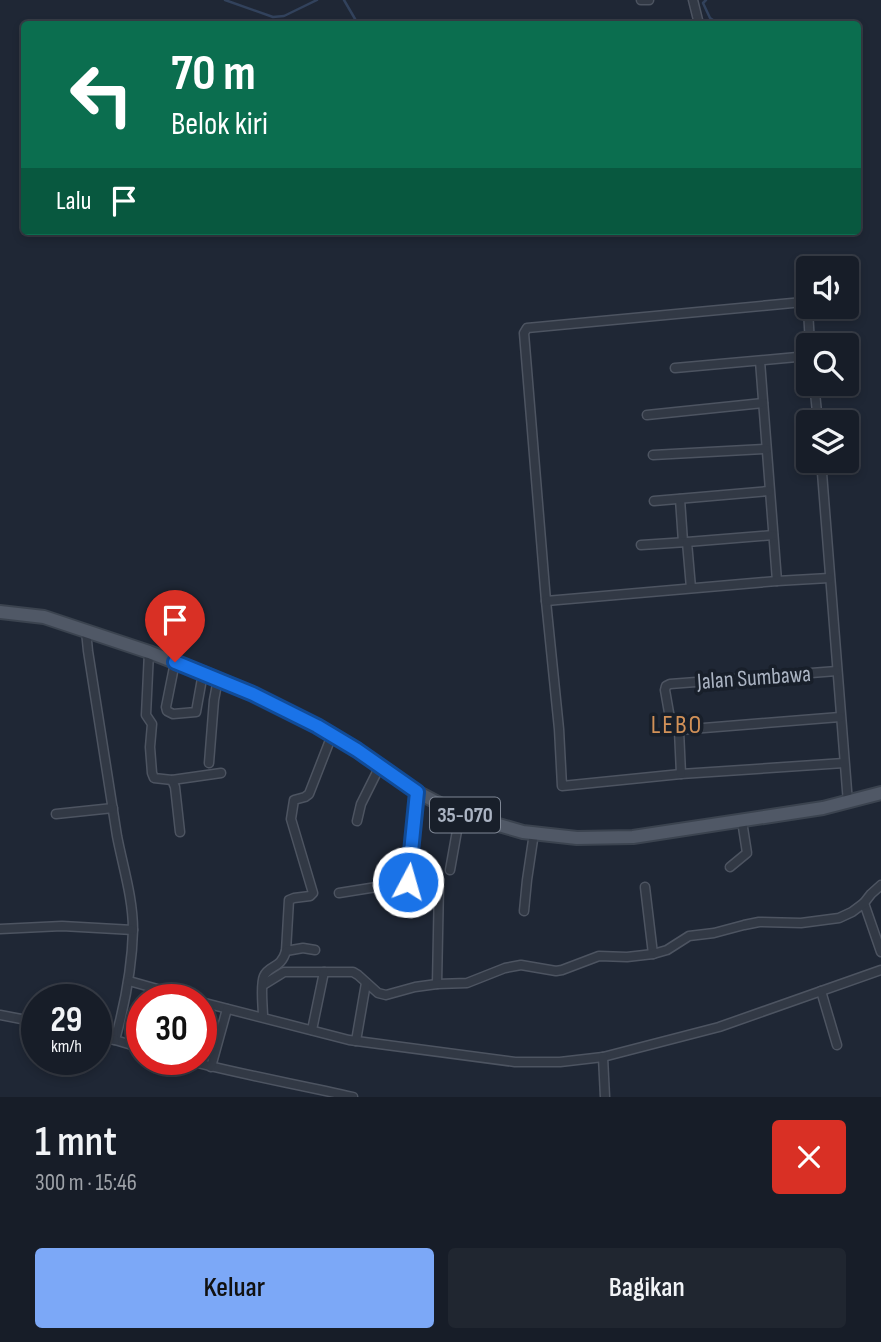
<!DOCTYPE html>
<html lang="id">
<head>
<meta charset="utf-8">
<style>
	body { margin:0; font-family:"Sofia Sans Condensed",sans-serif; background:#202630; color:#f1f3f6; height:100vh; display:flex; flex-direction:column; font-size:26px; white-space:nowrap }
	* { box-sizing:border-box; margin:0 }
	p { font-size:23px; color:#9ea2a8 }
	.icon { flex:none; width:38px; height:38px; fill:none; stroke:currentColor; stroke-width:2; stroke-linecap:round; stroke-linejoin:round }
	.map { position:relative; height:1097px; overflow:hidden }
	.sheet { display:flex; flex-direction:column; background:#171d28; flex:1 }
	.sheet>* { flex:none }
	.hud { position:absolute; left:21px; top:21px; width:840px; height:214px; border-radius:7px; box-shadow:0 4px 10px #0003,0 0 0 2px #363b45; background:#0b6e4f; color:#fff; overflow:hidden }
	.buttons { position:absolute; left:796px; top:256px; display:grid; gap:14px }
	.buttons a { display:grid; place-items:center; width:63px; height:63px; border-radius:7px; background:#171d28; box-shadow:0 4px 10px #0003,0 0 0 2px #363b45; font-size:35px }
	.speed { position:absolute; left:21px; top:984px; display:flex; gap:14px; font-size:35px; font-weight:700; text-align:center }
	.speed>* { display:grid; place-content:center; width:91px; height:91px; border-radius:50%; background:#171d28; box-shadow:0 4px 10px #0003,0 0 0 2px #363b45; line-height:1 }
	.speed small { font-size:18px; font-weight:400 }
	.speed .limit { border:10px solid #d22; background:#fff; color:#111 }
	.pin { position:absolute; display:grid; place-items:center; width:60px; height:60px; color:#fff; margin:-72px -30px; border-radius:50% 50% 50% 0; rotate:-45deg; box-shadow:0 0 7px #0007 }
	.pin .icon { rotate:45deg }
	.me { position:absolute; width:77px; margin:-38px; rotate:6deg; stroke-linejoin:round; filter:drop-shadow(0 0 5px #0008) }
	.turn { display:flex; align-items:center; gap:24px; height:147px; padding:0 35px; font-size:32px }
	.turn .icon { width:91px; height:91px; stroke-width:2.5 }
	.turn b { display:block; font-size:49px; line-height:60px }
	.then { display:flex; align-items:center; height:66px; padding:0 35px; background:#0003; gap:14px; font-size:26px }
	.round { display:grid; place-items:center; flex:none; width:74px; height:74px; border-radius:7px; background:#202630 }
	.overview { display:flex; align-items:center; justify-content:space-between; height:119px; padding:0 35px }
	h1 { font-size:42px; font-weight:600; line-height:52px }
	.cta { display:flex; gap:14px; margin-top:auto; padding:14px 35px }
	.cta a { flex:1; height:80px; border-radius:7px; background:#7ca8f7; color:#111; font-size:28px; font-weight:600; line-height:80px; text-align:center }
	.cta a+a { background:#202630; color:#f1f3f6 }
	.map>svg:first-child { display:block }
</style>
</head>
<body>
<div class="map">
<svg width="881" height="1097" viewBox="0 0 881 1097">
	<rect width="100%" height="100%" fill="#1f2735"/>
	<g fill="none" stroke-linecap="round" stroke-linejoin="round">
		<g stroke="#32425c" stroke-width="2.5">
			<path d="M225 0 273 17 284 16 317 0"/>
			<path d="M344 0 358 24"/>
			<path d="M706 0 703 3 710 18 719 24"/>
		</g>
		<defs>
			<g id="street">
				<path d="M641 0H649"/>
				<path d="M693 0 699 24"/>
				<path d="M810 345 808 309 807 305 803 302 527 328 524 333 546 601 559 729 562 786 681 774 844 763"/>
				<path d="M760 361 777 581"/>
				<path d="M675 368 808 356"/>
				<path d="M814 383 818 422"/>
				<path d="M647 415 763 403"/>
				<path d="M653 455 766 449"/>
				<path d="M821 460 848 803"/>
				<path d="M680 499 683 542"/>
				<path d="M654 501 769 491"/>
				<path d="M641 545 687 542"/>
				<path d="M691 588 687 542 773 535"/>
				<path d="M546 601 777 581 829 578"/>
				<path d="M86 631 88 651C98 713 107 774 117 836 123 867 133 898 133 930 132 968 125 1004 115 1040L142 1048"/>
				<path d="M149 652 146 715 152 724 150 747 152 773 154 778 172 780 175 787 180 832"/>
				<path d="M175 662 166 707 167 711 173 714 196 712 203 673"/>
				<path d="M679 730 673 728 671 724 665 690 666 686 670 684 837 671"/>
				<path d="M679 730 840 717"/>
				<path d="M679 730 681 774"/>
				<path d="M209 763 214 700 218 679"/>
				<path d="M172 780 221 773"/>
				<path d="M56 814 113 808"/>
				<path d="M357 821 361 804 380 766"/>
				<path d="M730 867 747 853 742 821"/>
				<path d="M450 870 460 814"/>
				<path d="M408 882 417 792"/>
				<path d="M645 887 653 954"/>
				<path d="M339 893 408 882 438 880 439 884 437 984"/>
				<path d="M864 903 881 952"/>
				<path d="M524 911 527 880 534 833"/>
				<path d="M0 929 62 926 133 930"/>
				<path d="M286 951 289 900 294 898 310 896 313 893 291 819 294 800 305 797 309 794 332 735"/>
				<path d="M129 981 193 999"/>
				<path d="M263 985 284 972H353L358 975 378 993 386 995 415 987 437 984 467 983 505 968 521 965 556 971 562 970 599 956 627 957 653 954 667 950 689 936 714 933 744 925 759 922 801 923 839 918 852 912 864 903 871 894 881 885"/>
				<path d="M821 991 837 1045"/>
				<path d="M201 1002 349 1040 515 1062H560L603 1057 719 1027 881 970"/>
				<path d="M0 1015 37 1022"/>
				<path d="M263 1017C263 1006 260 985 264 976 269 965 281 969 286 951L303 948 315 950"/>
				<path d="M312 1030 324 972"/>
				<path d="M96 1036 115 1040"/>
				<path d="M356 1041 366 983"/>
				<path d="M603 1057 605 1097"/>
				<path d="M182 1059C238 1074 296 1084 353 1097"/>
				<path d="M211 1067 227 1009"/>
			</g>
			<path id="primary" d="M0 612 44 617 149 652 203 673 253 694 317 726 357 750 417 792 457 813 523 832 577 838 633 837 823 808 881 793"/>
		</defs>
		<use href="#street" stroke="#4d5461" stroke-width="11"/>
		<use href="#primary" stroke="#3b434f" stroke-width="16"/>
		<use href="#street" stroke="#323945" stroke-width="8"/>
		<use href="#primary" stroke="#505866" stroke-width="12"/>
	</g>
	<g fill="none" stroke-linecap="round" stroke-linejoin="round">
		<defs>
			<path id="route" d="M175 662 253 694 317 726 357 750 417 792 408 882"/>
		</defs>
		<use href="#route" stroke="#114b97" stroke-width="18"/>
		<use href="#route" stroke="#1a73e8" stroke-width="12"/>
	</g>
	<g text-anchor="middle" dominant-baseline="central" stroke-width="7" stroke-linejoin="round" paint-order="stroke">
		<rect fill="#181f2a" stroke="#7f8795" stroke-width="2" x="430" y="797.5" width="70" height="35" rx="5"/>
		<g font-size="21" font-weight="bold" fill="#abb4c3">
			<text x="465" y="815">35-070</text>
		</g>
		<g font-size="23" fill="#abb4c3" stroke="#181f2a">
			<text transform="translate(754 678) rotate(-4)">Jalan Sumbawa</text>
		</g>
		<g font-size="26" letter-spacing="2" fill="#d29158" stroke="#181f2a">
			<text x="677" y="725">LEBO</text>
		</g>
	</g>
</svg>
<div class="buttons">
<a><svg class="icon" aria-label="sound" viewBox="0 0 24 24"><path d="M4 9h4l5-4v14l-5-4H4zM17 9q2 3 0 6"/></svg></a>
<a><svg class="icon" aria-label="search" viewBox="0 0 24 24"><circle cx="10" cy="10" r="6"/><path d="M15 15l6 6"/></svg></a>
<a><svg class="icon" aria-label="layers" viewBox="0 0 24 24"><path d="M12 4l9 5-9 5-9-5zM3 14l9 5 9-5"/></svg></a>
</div>
<div class="speed"><div>29<small>km/h</small></div><div class="limit">30</div></div>
<div class="pin" style="left:175px;top:662px;background:#d93025"><svg class="icon" aria-label="arrive" viewBox="0 0 24 24"><path d="M6 21V4h12l-3 4 3 4H6"/></svg></div>
<svg class="me" style="left:408px;top:882px" viewBox="-20 -20 40 40"><circle r="17" fill="#1a73e8" stroke="#fff" stroke-width="3"/><path d="M0-11L8 9 0 5-8 9z" fill="#fff"/></svg>
<div class="hud">
<div class="turn"><svg class="icon" aria-label="left" viewBox="0 0 24 24"><path d="M17 20v-9H6M10 6l-5 5 5 5"/></svg><div><b>70 m</b>Belok kiri</div></div>
<div class="then">Lalu<svg class="icon" aria-label="arrive" viewBox="0 0 24 24"><path d="M6 21V4h12l-3 4 3 4H6"/></svg></div>
</div>
</div>
<section class="sheet">
<div class="overview"><div><h1>1 mnt</h1><p>300 m · 15:46</p></div><a class="round" style="background:#d93025;color:#fff"><svg class="icon" aria-label="close" viewBox="0 0 24 24"><path d="M6 6l12 12M18 6L6 18"/></svg></a></div>
<div class="cta"><a>Keluar</a><a>Bagikan</a></div>
</section>
</body>
</html>
